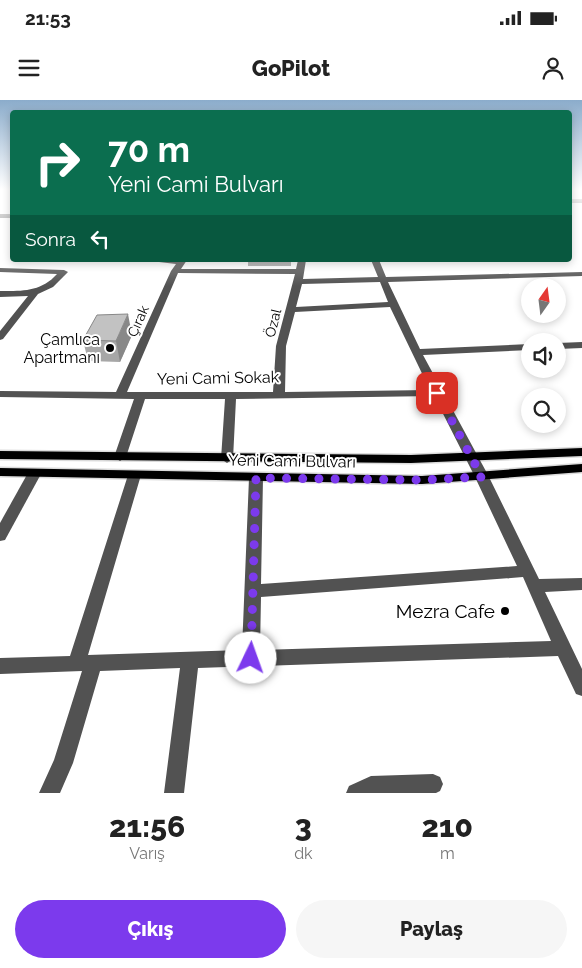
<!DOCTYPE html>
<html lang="tr">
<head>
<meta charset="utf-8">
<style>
	body { margin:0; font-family:Raleway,sans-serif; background:#f6f6f6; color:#222; height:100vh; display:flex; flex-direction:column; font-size:19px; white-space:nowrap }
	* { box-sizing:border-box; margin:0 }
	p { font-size:16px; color:#767676 }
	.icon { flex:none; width:28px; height:28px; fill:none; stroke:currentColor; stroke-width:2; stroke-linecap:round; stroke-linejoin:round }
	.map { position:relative; height:693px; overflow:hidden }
	.panel { display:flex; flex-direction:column; background:#fff; flex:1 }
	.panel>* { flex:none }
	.banner { position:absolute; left:10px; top:10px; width:562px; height:152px; border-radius:5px; box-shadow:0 2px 8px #0003; background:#0b6e4f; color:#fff; overflow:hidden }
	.needle { width:32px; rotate:14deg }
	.tools { position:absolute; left:521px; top:178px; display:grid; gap:10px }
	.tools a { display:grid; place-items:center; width:45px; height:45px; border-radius:50%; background:#fff; box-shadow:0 2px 8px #0003; font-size:25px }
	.pin { position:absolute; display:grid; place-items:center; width:42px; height:42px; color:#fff; margin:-21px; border-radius:10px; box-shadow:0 2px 8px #0006 }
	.me { position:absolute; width:55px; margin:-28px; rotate:3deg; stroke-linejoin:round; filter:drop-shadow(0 0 4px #0008) }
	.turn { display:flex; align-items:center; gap:18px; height:105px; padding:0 15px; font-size:22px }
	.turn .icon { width:65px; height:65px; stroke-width:2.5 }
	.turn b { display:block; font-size:35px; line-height:42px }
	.then { display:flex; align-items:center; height:48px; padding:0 15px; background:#0003; gap:10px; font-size:19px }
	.eta { display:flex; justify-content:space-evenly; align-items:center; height:85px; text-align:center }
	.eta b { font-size:30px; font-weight:800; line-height:35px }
	.button { display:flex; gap:10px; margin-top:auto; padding:10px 15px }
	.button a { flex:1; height:58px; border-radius:30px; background:#7c3aed; color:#fff; font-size:20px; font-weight:800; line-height:58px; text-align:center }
	.button a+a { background:#f6f6f6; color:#222 }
	.status { display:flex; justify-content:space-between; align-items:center; height:35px; padding:0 25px; background:#fff; direction:ltr }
	.status svg { height:14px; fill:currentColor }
	header { display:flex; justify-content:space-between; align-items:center; height:65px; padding:0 15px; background:#fff; font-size:22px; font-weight:800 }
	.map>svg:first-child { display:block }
</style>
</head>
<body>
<div class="status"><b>21:53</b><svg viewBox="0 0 49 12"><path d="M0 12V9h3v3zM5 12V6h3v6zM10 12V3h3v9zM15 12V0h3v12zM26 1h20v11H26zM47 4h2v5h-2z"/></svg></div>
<header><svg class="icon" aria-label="menu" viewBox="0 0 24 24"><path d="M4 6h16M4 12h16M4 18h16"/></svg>GoPilot<svg class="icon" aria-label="person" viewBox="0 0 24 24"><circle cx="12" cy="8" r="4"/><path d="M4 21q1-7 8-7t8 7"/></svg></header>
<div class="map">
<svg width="582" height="693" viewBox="0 0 582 693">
	<rect width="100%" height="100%" fill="#fff"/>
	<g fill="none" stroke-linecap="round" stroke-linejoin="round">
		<defs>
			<g id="major">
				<path d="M582 348V356L411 363 0 359V351L411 355Z"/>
				<path d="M582 364V372L422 384 0 376V368L422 376Z"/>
			</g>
		</defs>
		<use href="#major" stroke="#dbdbdb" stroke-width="3"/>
		<g fill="#525252" fill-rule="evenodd">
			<rect x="570" y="99" width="12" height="4"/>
			<rect x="0" y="114" width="12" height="4"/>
			<path d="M155 160H187L181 169H296L298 160H306L303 179 378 177 371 160H379L386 177 582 172V176L388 182 420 249 530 244V250L423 255 488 375 539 479 582 478V490L545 492 582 569V596L576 594 558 556 198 568 184 693H164L180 568 100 571 73 663 60 693H39L54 660 82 571 0 574V558L70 556 129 372 134 371 141 375 88 555 242 550 249 378 256 374 263 378 261 484 517 466 474 375 434 296 236 299 233 359 227 363 221 359 225 299H145L126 357 120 361 114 357 134 299 0 297V291L116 292 171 171 176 164 159 162ZM178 173 295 174 276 246 273 292H127ZM380 182 388 202 296 207 302 184ZM390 207 430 290 285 292 286 246 295 212ZM523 477 551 541 260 550 261 497Z"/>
			<path d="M0 168 64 170 68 172 53 187 38 194 3 239 0 240V231L28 196 0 197V191C22 191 41 192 57 174L0 172Z"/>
			<path d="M582 242V248L558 249V243Z"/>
			<path d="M34 370 41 374 5 440 0 441V423L29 371Z"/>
			<path d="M433 674 440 677 443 684 440 691 436 693H346L349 686 371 676Z"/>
		</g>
		<use href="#major" fill="#000" fill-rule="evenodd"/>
	</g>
	<g fill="#a7a7a7">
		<rect x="248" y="160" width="43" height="6"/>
		<path d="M132 235 120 262 88 261 83 240Z"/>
	</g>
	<path fill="#888" d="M128 214 132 235 120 262 116 241Z"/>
	<path fill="#c2c2c2" stroke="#888" d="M128 214 116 241 83 240 97 215Z"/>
	<linearGradient id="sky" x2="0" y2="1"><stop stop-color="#8baccb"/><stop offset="0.48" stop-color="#fff"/><stop offset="1" stop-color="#fff" stop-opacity="0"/></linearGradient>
	<rect width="582" height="186" fill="url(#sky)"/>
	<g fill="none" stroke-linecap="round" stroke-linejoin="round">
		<path stroke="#7c3aed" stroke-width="9" stroke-dasharray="0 16.2" d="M251 558 256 378 422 380 482 377 437 293"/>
	</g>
	<g fill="#000" stroke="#fff" stroke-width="2">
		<circle cx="110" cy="248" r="5"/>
		<circle cx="505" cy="511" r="5"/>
	</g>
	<g text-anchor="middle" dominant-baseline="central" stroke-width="4" stroke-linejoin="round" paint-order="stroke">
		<g font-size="14" fill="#000" stroke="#fff">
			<text transform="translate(138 221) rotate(-66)">Çırak</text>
			<text transform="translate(273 223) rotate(-76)">Özal</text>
		</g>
		<g font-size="16" fill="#000" stroke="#fff" text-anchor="end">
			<text x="100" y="239">Çamlıca<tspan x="100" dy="18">Apartmanı</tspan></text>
		</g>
		<g font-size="16" fill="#000" stroke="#fff">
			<text transform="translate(218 278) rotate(-1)">Yeni Cami Sokak</text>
			<text transform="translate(292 361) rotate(1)">Yeni Cami Bulvarı</text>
		</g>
		<g font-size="19" fill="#000" stroke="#fff" text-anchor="end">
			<text x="495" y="511">Mezra Cafe</text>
		</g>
	</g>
</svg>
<div class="tools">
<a><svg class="needle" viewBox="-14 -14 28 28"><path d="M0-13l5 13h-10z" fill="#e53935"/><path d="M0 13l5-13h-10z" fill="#767676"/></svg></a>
<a><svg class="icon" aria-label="sound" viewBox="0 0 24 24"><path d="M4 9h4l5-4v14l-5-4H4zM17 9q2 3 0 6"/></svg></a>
<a><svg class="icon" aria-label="search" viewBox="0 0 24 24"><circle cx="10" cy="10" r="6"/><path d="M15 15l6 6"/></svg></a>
</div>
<div class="pin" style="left:437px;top:293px;background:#d93025"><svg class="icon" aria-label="arrive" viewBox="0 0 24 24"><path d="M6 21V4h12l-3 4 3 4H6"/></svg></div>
<svg class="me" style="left:251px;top:558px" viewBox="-20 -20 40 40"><circle r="19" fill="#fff"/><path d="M0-13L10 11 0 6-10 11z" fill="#7c3aed"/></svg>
<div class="banner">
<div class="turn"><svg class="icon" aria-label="right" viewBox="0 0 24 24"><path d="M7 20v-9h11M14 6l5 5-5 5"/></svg><div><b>70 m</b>Yeni Cami Bulvarı</div></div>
<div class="then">Sonra<svg class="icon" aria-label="left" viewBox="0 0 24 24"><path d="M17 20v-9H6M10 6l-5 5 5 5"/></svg></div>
</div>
</div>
<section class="panel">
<div class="eta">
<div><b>21:56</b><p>Varış</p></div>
<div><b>3</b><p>dk</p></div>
<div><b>210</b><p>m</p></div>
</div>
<div class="button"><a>Çıkış</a><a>Paylaş</a></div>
</section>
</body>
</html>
